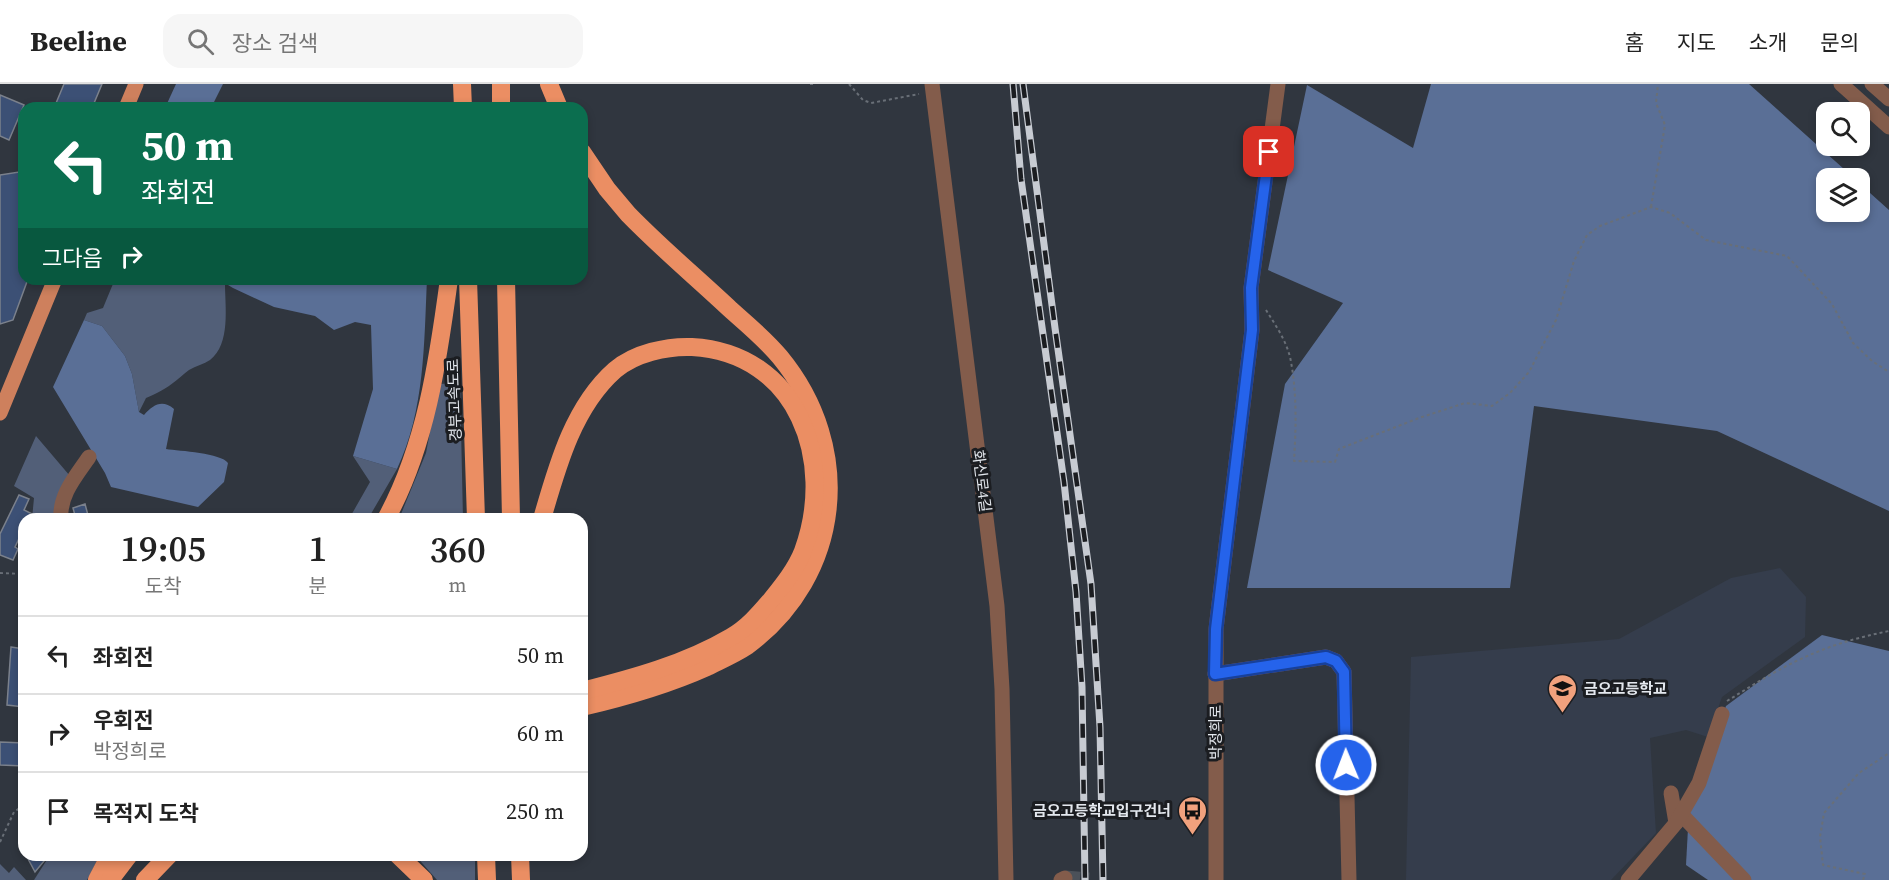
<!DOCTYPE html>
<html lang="ko">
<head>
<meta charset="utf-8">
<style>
	body { margin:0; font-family:"Source Serif 4","Noto Sans KR",serif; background:#f6f6f6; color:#222; height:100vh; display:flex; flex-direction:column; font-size:22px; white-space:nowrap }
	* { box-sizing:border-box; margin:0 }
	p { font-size:20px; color:#767676 }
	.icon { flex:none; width:33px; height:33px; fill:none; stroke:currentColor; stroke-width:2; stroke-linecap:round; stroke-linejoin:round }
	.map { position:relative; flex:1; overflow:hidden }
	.details { position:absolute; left:18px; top:429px; width:570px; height:348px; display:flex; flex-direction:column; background:#fff; border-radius:18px; box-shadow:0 3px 9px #0003 }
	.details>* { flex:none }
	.banner { position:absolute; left:18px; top:18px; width:570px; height:183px; border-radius:18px; box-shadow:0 3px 9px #0003; background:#0b6e4f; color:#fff; overflow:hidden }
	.buttons { position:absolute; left:1816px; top:18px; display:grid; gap:12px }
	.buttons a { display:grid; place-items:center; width:54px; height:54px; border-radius:12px; background:#fff; box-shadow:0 3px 9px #0003; font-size:30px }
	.pin { position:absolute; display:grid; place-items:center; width:51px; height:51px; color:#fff; margin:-26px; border-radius:12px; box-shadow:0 3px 9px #0006 }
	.me { position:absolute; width:66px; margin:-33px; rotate:359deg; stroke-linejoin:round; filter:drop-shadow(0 0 4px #0008) }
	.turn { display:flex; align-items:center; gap:21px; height:126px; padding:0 24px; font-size:27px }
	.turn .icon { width:78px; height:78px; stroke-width:2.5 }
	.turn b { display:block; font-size:42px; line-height:51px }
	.then { display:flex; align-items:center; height:57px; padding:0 24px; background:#0003; gap:12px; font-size:22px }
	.eta { display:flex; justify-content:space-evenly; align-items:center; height:102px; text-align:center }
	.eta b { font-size:36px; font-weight:600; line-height:42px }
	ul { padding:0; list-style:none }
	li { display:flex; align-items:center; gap:18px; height:78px; padding:0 24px; border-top:2px solid #e0e0e0 }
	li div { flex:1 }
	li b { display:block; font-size:22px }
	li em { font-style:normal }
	header { display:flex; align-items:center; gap:36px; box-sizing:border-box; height:84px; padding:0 30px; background:#fff; border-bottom:2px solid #e0e0e0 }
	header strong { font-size:28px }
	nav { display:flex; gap:33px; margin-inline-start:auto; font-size:21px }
	.search { width:420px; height:54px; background:#f6f6f6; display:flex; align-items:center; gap:15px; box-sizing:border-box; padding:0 21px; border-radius:18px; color:#767676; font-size:22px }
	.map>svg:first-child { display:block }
</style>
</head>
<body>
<header>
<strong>Beeline</strong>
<div class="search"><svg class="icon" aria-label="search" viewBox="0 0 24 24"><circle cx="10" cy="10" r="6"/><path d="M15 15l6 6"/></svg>장소 검색</div>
<nav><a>홈</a><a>지도</a><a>소개</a><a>문의</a></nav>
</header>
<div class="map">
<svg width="1889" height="796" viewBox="0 0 1889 796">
	<rect width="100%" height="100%" fill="#30363f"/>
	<path fill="#353d4c" d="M1780 484 1806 513 1805 553 1722 613 1708 653 1686 646 1650 654 1656 749 1611 796H1406L1411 573 1619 555 1731 494Z"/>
	<g fill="#525f78">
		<path d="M115 195H218L225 200C225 222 231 260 210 276 204 280 196 282 189 286 173 299 166 306 146 314L139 328 132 290 125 272 102 242 84 236 87 229 103 224Z"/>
		<path d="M460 299 463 435H399L426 369 439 300Z"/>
		<path d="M36 352 70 392 58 435H32L34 414 14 402Z"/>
		<path d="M353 372 397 385 368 435H349L370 398Z"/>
		<path d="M50 771H100L87 796H34Z"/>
		<path d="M415 771H475V796H437Z"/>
		<path d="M0 780 9 789 14 783 26 796H0Z"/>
	</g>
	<g fill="#5a6f96">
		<path d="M176 0H223L211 24H165Z"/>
		<path d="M1431 0H1749L1854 94H1827V128H1860V100L1889 126V427L1717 347 1534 322 1510 504H1247L1285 300 1343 219 1268 186 1307 1 1413 64Z"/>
		<path d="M218 195H427C424 259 425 326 397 385L353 372 373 305 371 241 355 238 334 246 315 232 274 223 233 204Z"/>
		<path d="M84 236 102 242 125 272 132 290 139 328 144 331C153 321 162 315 174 325L166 365C180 367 221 369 228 379L224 398 198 423 111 403 105 389 53 303Z"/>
		<path d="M1822 551 1889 567V796H1708L1686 781 1689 726 1726 622Z"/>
	</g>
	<g fill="#3c5075" stroke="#7b818c" stroke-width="1.5">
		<path d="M64 0H102L92 24H54Z"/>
		<path d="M0 11 24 21 9 56 0 52Z"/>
		<path d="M19 88 24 116V195H28L13 236 0 240V91Z"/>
		<path d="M19 411 29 415 24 426 42 435H24V444L15 463 18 465 13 476 0 471V450Z"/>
		<path d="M85 420 89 435H76L73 424Z"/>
		<path d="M11 563 24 565V623L7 621Z"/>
		<path d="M0 658 24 659V682L0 681Z"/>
		<path d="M26 771H49L35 788Z"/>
	</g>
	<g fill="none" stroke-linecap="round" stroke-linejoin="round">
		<path stroke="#4b5159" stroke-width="15" stroke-dasharray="15 8" stroke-linecap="butt" d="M1065 794 1089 796"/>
		<g stroke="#696f77" stroke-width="2" stroke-dasharray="3 3" stroke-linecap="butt">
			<path d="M810 0H815"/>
			<path d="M849 0 863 16 871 19 919 10"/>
			<path d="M1651 123 1665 41 1656 19 1658 0"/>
			<path d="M1266 226C1276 242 1288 259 1291 278 1297 310 1296 345 1294 377L1335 378 1339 365 1419 334 1465 319 1492 322 1510 309 1529 288 1556 236 1574 177 1587 151 1600 142 1651 123 1670 129 1706 156 1787 172 1832 220 1853 259 1872 277 1889 288"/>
			<path d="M0 489 24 490"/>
			<path d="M1727 617C1756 599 1786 580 1817 568 1841 558 1865 552 1889 547"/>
			<path d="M0 758 14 728 24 721"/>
			<path d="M1863 796 1865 790 1823 781 1820 753 1824 729 1859 689 1889 669"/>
		</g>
		<g stroke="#835c4b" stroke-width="15">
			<path d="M932 0 997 522 1002 605 1006 796"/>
			<path d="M1841 0 1889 43"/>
			<path d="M1872 0 1889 15"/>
			<path d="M61 435C59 411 76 392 89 373"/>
			<path d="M1215 590 1326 573 1336 577 1344 588 1349 796"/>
			<path d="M1671 709 1676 739"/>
			<path d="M1681 730 1744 796"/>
			<path d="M1061 796 1065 794"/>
			<path d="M1216 796V545L1252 246 1251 204 1278 0"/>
			<path d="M1628 796 1676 739 1699 699 1722 630"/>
		</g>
		<g stroke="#ce805d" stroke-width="15">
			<path d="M126 24 136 0"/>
			<path d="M0 329 55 195"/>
		</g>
		<g stroke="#eb8e63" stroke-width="18">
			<path d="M462 0 463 24"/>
			<path d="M501 0V24"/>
			<path d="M549 0 559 24"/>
			<path d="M582 68 607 105 628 130C661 164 697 194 731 226 748 241 766 256 780 273 855 364 843 491 747 562 735 570 721 576 707 583 667 601 625 613 582 623"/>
			<path d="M468 195 476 435"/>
			<path d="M506 195 511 435"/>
			<path d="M386 435C426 362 438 277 449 195"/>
			<path d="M542 435C557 383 573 323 615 286 635 269 667 262 692 263 798 269 836 377 803 467 796 485 783 501 771 516 759 530 747 544 731 553 685 580 633 594 582 607"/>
			<path d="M398 771 424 796"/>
			<path d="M486 771 487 796"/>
			<path d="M520 771 521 796"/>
			<path d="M97 796 110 771"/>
			<path d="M110 796 129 771"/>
			<path d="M145 796 169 771"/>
		</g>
		<defs>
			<g id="rail">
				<path d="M1013 0 1021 95 1064 398 1076 508 1082 603 1085 796"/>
				<path d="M1023 0 1055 244 1091 500 1100 643 1103 796"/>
			</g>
		</defs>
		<use href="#rail" stroke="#c7cbd2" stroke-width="7"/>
		<use href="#rail" stroke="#1b1d21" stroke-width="4.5" stroke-dasharray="14" stroke-linecap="butt"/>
	</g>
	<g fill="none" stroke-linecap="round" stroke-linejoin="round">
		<defs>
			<path id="route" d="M1269 68 1251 204 1252 246 1216 545 1215 590 1326 573 1336 577 1344 588 1346 681"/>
		</defs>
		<use href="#route" stroke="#184099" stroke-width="15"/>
		<use href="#route" stroke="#2563eb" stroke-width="10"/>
	</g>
	<defs>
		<symbol id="school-pin" viewBox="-11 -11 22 30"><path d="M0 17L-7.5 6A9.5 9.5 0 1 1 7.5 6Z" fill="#f1a17d" stroke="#1b1d21"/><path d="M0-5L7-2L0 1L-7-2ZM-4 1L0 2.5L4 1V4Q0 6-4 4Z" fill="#111"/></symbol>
		<symbol id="bus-pin" viewBox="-11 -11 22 30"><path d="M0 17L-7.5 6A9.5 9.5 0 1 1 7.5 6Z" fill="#f1a17d" stroke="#1b1d21"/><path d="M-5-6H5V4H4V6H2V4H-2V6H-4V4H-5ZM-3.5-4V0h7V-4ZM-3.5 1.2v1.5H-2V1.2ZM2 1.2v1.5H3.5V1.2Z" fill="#111"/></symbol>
	</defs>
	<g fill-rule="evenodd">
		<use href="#school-pin" x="1546" y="588" width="33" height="45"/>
		<use href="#bus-pin" x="1176" y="710" width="33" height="45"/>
	</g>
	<g text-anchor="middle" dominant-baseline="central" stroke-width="6" stroke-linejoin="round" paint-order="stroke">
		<g font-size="15" fill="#e4e8ee" stroke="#1b1d21">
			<text transform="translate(454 316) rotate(-92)">경부고속도로</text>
			<text transform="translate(982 397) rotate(83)">화신로4길</text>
			<text transform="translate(1215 648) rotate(-90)">박정희로</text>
		</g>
		<g font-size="15" font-weight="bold" fill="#e4e8ee" stroke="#1b1d21" text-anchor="start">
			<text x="1584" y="604">금오고등학교</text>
			<text x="1171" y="726" text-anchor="end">금오고등학교입구건너</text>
		</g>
	</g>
</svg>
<div class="buttons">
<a><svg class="icon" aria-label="search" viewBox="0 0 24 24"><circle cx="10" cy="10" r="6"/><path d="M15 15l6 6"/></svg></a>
<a><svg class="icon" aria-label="layers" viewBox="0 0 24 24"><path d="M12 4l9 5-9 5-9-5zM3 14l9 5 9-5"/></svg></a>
</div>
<div class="pin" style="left:1269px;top:68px;background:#d93025"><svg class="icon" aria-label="arrive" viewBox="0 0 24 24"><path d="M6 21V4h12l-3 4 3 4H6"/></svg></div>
<svg class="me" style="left:1346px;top:681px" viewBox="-20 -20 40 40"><circle r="17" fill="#2563eb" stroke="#fff" stroke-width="3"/><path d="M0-11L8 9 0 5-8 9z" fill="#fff"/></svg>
<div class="banner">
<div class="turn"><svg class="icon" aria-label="left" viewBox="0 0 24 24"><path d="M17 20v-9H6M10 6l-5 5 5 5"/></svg><div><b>50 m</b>좌회전</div></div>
<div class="then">그다음<svg class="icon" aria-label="right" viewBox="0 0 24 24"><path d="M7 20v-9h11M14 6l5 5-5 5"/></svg></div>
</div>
<section class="details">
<div class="eta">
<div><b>19:05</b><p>도착</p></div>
<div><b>1</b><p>분</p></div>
<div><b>360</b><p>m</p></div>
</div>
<ul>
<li><svg class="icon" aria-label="left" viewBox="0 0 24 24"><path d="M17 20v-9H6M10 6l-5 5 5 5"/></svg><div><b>좌회전</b></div><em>50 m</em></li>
<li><svg class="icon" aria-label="right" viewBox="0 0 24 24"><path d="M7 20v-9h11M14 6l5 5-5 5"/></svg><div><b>우회전</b><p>박정희로</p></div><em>60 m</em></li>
<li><svg class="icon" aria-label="arrive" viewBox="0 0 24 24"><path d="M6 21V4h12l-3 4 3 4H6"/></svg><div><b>목적지 도착</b></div><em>250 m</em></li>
</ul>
</section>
</div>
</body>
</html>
